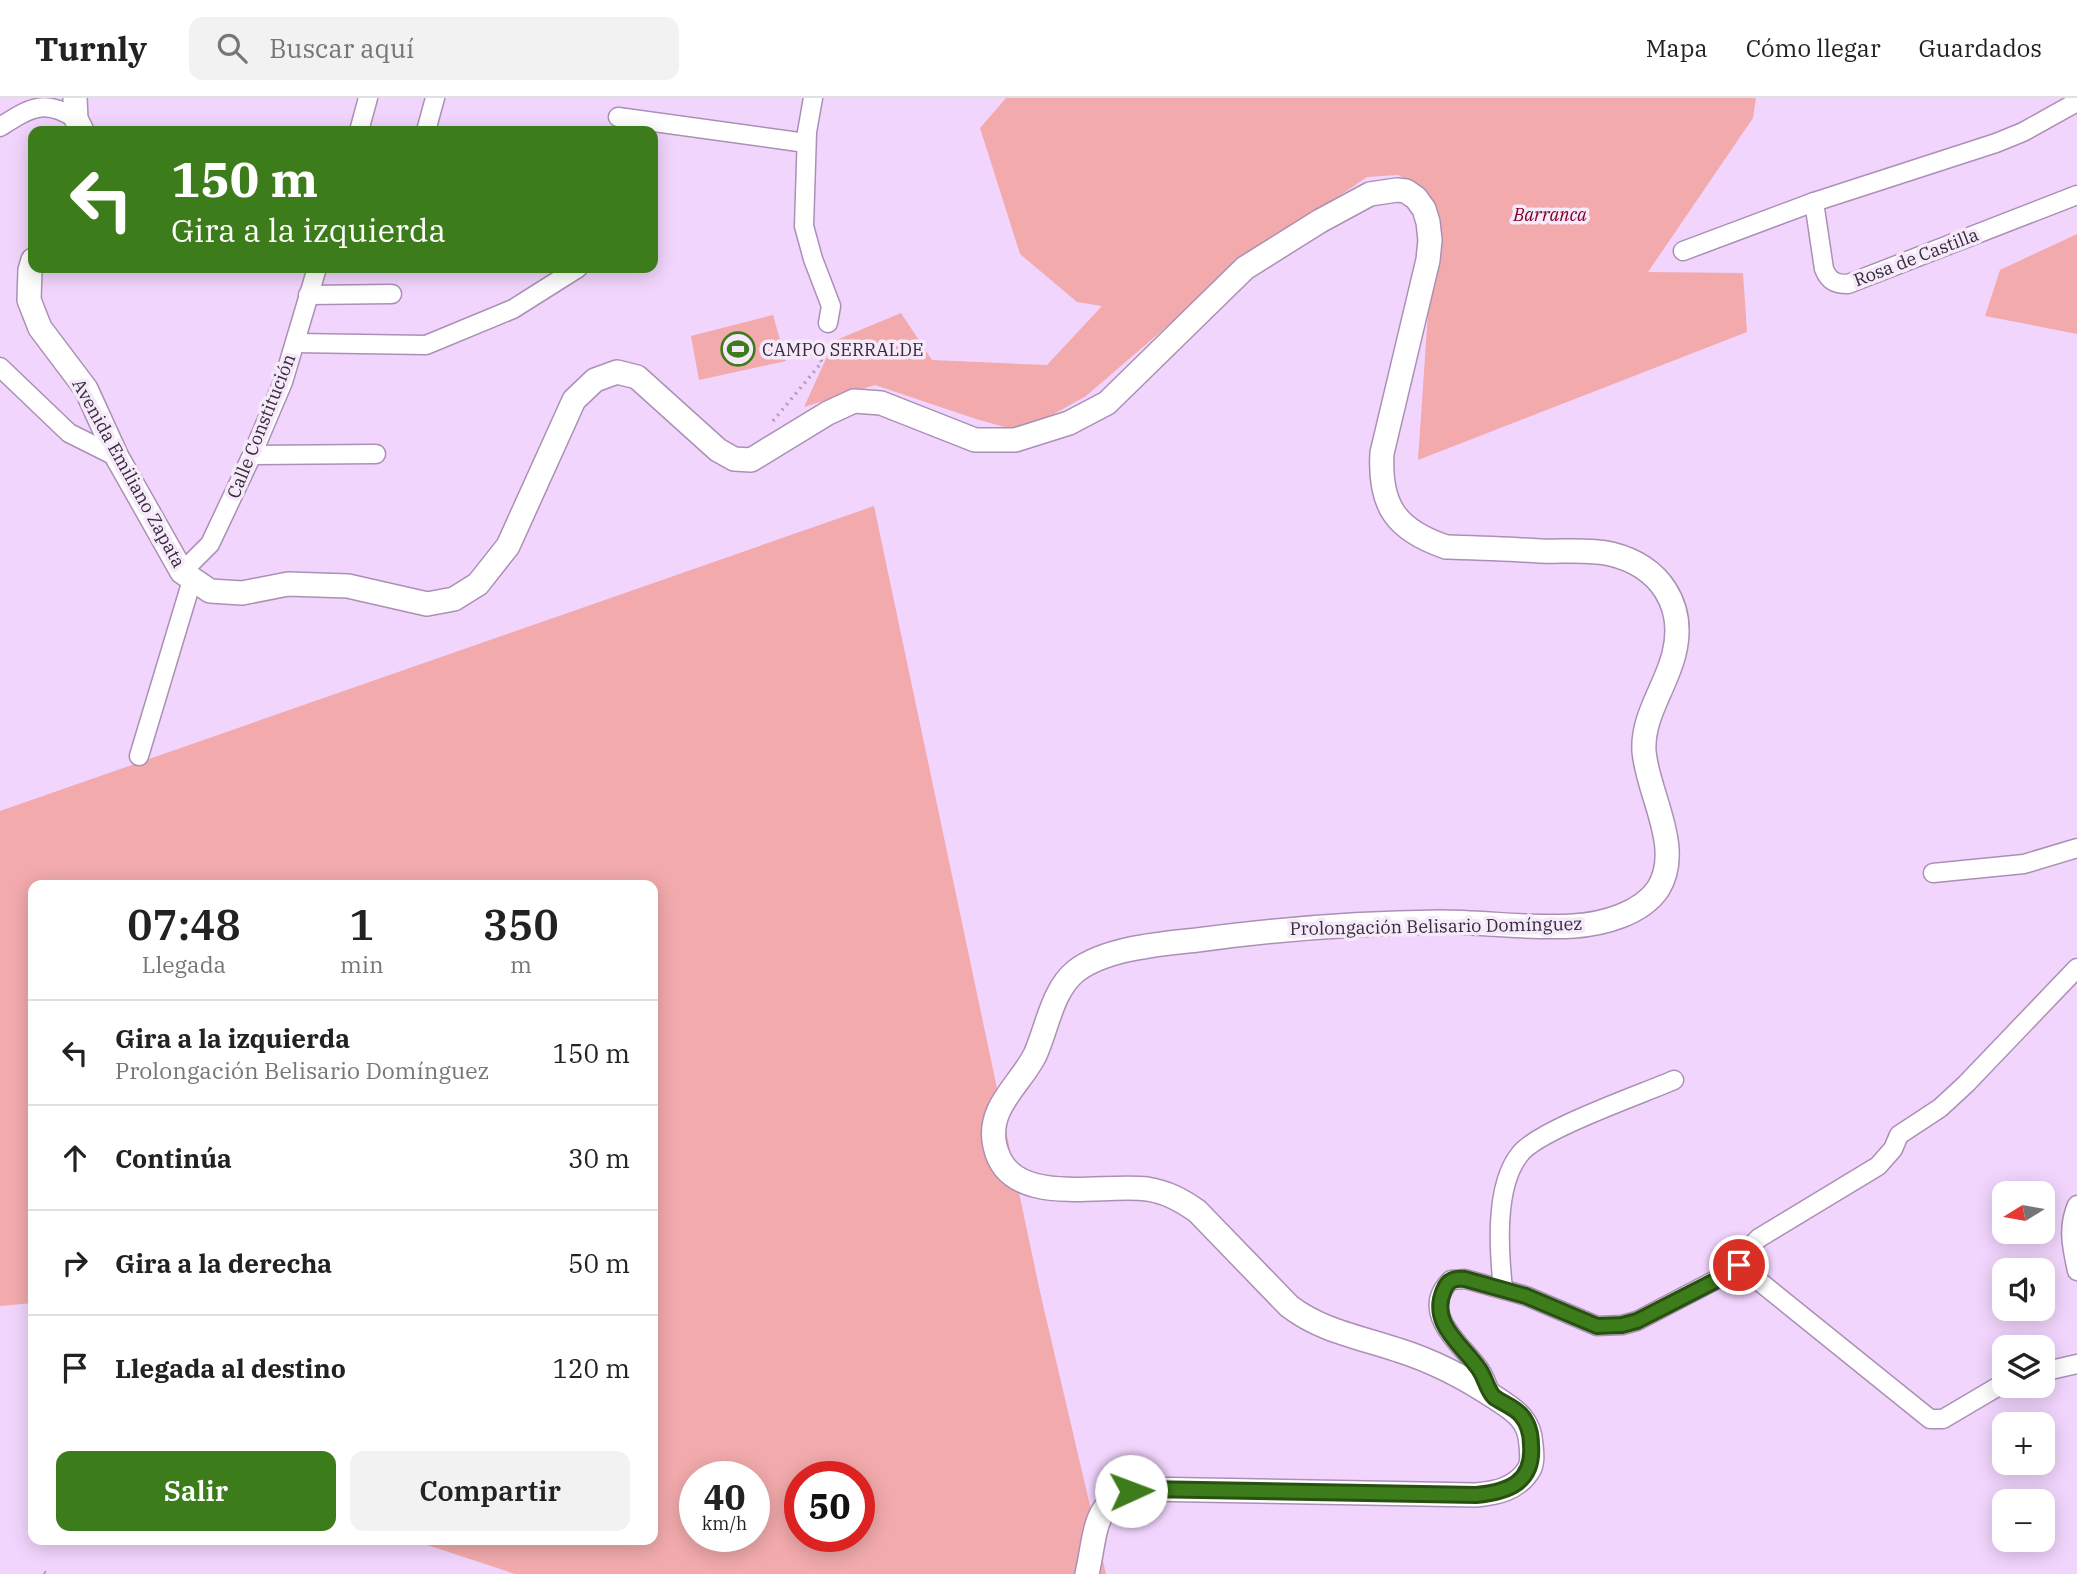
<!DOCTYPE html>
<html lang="es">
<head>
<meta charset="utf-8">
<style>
	body { margin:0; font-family:"IBM Plex Serif",serif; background:#f2f2f2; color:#222; height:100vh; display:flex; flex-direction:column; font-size:26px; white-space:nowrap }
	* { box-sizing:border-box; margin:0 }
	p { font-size:23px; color:#767676 }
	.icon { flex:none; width:38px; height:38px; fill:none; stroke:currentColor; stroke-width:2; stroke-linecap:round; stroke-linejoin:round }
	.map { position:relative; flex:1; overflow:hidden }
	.panel { position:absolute; left:28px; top:782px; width:630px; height:665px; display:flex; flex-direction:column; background:#fff; border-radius:14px; box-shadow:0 4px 18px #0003 }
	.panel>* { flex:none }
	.hud { position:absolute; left:28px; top:28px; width:630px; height:147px; border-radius:14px; box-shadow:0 4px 18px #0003; background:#3d7c1a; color:#fff; overflow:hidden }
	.needle { width:46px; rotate:259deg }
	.controls { position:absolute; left:1992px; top:1083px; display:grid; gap:14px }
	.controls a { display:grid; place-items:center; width:63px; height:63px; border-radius:14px; background:#fff; box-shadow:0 4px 18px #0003; font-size:35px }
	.speed { position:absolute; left:679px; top:1363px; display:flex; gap:14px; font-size:35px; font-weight:700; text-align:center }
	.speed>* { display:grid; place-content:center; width:91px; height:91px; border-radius:50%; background:#fff; box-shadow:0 4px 18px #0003; line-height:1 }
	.speed small { font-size:18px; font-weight:400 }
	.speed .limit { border:10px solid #d22; background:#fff; color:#111 }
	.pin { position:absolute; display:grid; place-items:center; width:60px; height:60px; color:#fff; margin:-30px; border:4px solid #fff; border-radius:50%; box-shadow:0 2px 7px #0007 }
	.me { position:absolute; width:77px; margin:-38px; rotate:88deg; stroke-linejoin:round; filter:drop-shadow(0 0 5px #0008) }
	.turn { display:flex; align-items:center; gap:24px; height:147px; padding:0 28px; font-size:32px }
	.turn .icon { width:91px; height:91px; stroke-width:2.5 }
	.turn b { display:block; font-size:49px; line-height:60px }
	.eta { display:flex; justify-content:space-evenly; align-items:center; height:119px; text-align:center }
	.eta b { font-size:42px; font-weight:600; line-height:49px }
	.cta { display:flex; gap:14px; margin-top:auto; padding:14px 28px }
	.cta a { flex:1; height:80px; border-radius:14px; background:#3d7c1a; color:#fff; font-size:28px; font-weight:600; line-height:80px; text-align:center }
	.cta a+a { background:#f2f2f2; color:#222 }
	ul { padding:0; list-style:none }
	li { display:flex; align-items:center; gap:21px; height:105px; padding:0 28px; border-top:2px solid #e0e0e0 }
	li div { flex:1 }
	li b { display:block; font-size:26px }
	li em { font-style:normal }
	header { display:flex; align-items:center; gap:42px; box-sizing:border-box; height:98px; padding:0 35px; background:#fff; border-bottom:2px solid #e0e0e0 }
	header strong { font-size:33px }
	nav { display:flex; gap:38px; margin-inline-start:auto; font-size:24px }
	.search { width:490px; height:63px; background:#f2f2f2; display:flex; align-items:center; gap:18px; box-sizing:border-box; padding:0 24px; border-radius:14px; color:#767676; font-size:26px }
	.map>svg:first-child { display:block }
</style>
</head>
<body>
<header>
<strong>Turnly</strong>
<div class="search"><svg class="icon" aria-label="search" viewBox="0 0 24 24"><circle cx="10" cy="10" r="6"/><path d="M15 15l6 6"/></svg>Buscar aquí</div>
<nav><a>Mapa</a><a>Cómo llegar</a><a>Guardados</a></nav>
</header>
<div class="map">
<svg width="2077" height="1476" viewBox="0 0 2077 1476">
	<rect width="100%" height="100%" fill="#f2d5fd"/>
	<g fill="#f2aaac" fill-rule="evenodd">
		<path d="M1006 0H1756L1753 20 1648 174 1743 175 1747 234 1418 362 1435 112 1426 92 1398 77 1367 79 1257 154 1201 199 1086 298 1034 327 1008 330 976 321 875 287 804 309 834 243 901 215 932 262 1047 267 1102 208 1077 204 1020 156 980 30Z"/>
		<path d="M2077 136V236L1985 218 2000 172Z"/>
		<path d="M773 217 786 263 699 282 691 238Z"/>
		<path d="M874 408 1040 1194 1106 1476H515L412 1442H653V788H33V1205L0 1208V713ZM695 1379H754V1438H695ZM800 1379H859V1438H800Z"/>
	</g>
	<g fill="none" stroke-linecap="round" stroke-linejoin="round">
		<defs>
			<g id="street">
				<path d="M813 0 807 34 804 128 813 161 831 208 828 225"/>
				<path d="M618 19 806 45"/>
				<path d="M0 29C30 10 44 0 76 21"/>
				<path d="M359 33 368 0"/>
				<path d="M426 33 435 0"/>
				<path d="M1814 104 1824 171C1829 183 1835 186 1848 186L2077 97"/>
				<path d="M1683 153 1814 104 1996 45 2023 34 2077 4"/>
				<path d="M308 197 392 196"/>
				<path d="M295 245 426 247 513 211 578 170"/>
				<path d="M0 269 69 335 117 359"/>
				<path d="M252 357 376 356"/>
				<path d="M182 474 210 446 252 357 283 284 317 170"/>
				<path d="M139 658 192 482"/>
				<path d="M1933 775 2024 766 2077 750"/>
				<path d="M2077 1107C2067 1130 2072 1149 2077 1173"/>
				<path d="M1739 1167 1930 1321H1943L2004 1285"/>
				<path d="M1503 1191C1499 1153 1494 1088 1520 1056 1538 1032 1642 996 1674 982"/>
				<path d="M2042 1274 2077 1266"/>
				<path d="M1491 1297C1488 1288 1485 1279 1480 1272 1462 1246 1417 1215 1451 1182L1465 1181 1526 1198 1597 1228 1622 1227 1637 1223 1727 1176C1740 1166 1747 1151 1759 1140L1878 1068 1893 1051 1899 1037 1940 1010 1966 986 2077 870"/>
			</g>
			<g id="secondary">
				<path d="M75 0 76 21 82 33"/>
				<path d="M33 162 30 172 29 202 40 230 86 291 117 359 182 474 210 493 242 495 288 486 348 488 427 506 454 501 478 486 508 448 574 302 595 282 617 274 637 279 718 352 734 361 751 362 828 315 854 303 881 305 975 342H1015L1069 325 1107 305 1245 170 1320 123 1370 96 1397 92 1406 93 1416 100 1424 111 1428 124 1430 142 1428 162 1382 355C1379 408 1396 432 1446 449 1477 450 1509 451 1540 453 1563 454 1589 451 1611 456 1660 468 1686 507 1674 556 1666 589 1642 618 1644 653 1647 695 1684 750 1658 791 1641 816 1603 826 1574 828 1532 831 1483 824 1440 824 1358 825 1278 831 1197 842 1161 846 1106 850 1076 873 1052 892 1047 931 1035 957 1020 987 986 1010 995 1048 1009 1111 1099 1085 1147 1091 1167 1094 1181 1102 1197 1113L1289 1208C1321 1233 1360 1239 1398 1252 1433 1263 1464 1279 1494 1299 1514 1312 1530 1321 1531 1347 1532 1356 1533 1366 1528 1373 1516 1391 1497 1395 1476 1397L1144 1391C1092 1398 1097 1432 1087 1476"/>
			</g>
		</defs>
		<use href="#street" stroke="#ab90b5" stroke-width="21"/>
		<use href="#secondary" stroke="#ab90b5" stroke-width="26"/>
		<g stroke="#b39cbb" stroke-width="3.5" stroke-dasharray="2 5" stroke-linecap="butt">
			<path d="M773 323 822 264 812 250 790 257"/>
			<path d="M44 1474 47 1476"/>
		</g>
		<use href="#street" stroke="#fff" stroke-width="18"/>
		<use href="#secondary" stroke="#fff" stroke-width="23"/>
	</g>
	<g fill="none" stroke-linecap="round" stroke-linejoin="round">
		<defs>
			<path id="route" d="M1131 1393 1144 1391 1476 1397C1509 1394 1534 1384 1531 1347 1531 1337 1528 1325 1521 1317 1514 1309 1502 1305 1494 1299 1487 1292 1485 1279 1479 1271 1462 1246 1429 1226 1444 1192 1448 1182 1454 1180 1465 1181L1526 1198 1597 1228 1622 1227 1637 1223 1713 1184 1739 1167"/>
		</defs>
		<use href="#route" stroke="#285111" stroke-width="18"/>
		<use href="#route" stroke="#3d7c1a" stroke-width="12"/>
	</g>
	<defs>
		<symbol id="stadium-ring" viewBox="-11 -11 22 22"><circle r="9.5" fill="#f5e9fa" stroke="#3d7c1a" stroke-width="1.5"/><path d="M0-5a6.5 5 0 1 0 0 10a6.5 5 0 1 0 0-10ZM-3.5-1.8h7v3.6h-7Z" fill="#3d7c1a"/></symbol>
	</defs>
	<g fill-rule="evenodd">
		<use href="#stadium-ring" x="719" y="232" width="38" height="38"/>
	</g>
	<g text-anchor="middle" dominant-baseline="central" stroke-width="7" stroke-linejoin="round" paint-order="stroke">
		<g font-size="18" font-style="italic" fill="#830325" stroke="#f5e9fa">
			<text x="1550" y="116">Barranca</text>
		</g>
		<g font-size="18" fill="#362b3a" stroke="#f5e9fa">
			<text transform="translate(1916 159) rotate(-21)">Rosa de Castilla</text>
			<text transform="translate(261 328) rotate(-68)">Calle Constitución</text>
			<text transform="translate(129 375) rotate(61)">Avenida Emiliano Zapata</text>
			<text transform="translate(1436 828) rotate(-1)">Prolongación Belisario Domínguez</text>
		</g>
		<g font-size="18" fill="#362b3a" stroke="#f5e9fa" text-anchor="start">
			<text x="762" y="251">CAMPO SERRALDE</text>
		</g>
	</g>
</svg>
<div class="controls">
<a><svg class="needle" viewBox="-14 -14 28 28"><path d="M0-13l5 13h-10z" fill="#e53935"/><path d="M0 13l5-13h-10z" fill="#767676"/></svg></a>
<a><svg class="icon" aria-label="sound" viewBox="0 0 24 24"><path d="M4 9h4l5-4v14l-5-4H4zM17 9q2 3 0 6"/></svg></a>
<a><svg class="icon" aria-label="layers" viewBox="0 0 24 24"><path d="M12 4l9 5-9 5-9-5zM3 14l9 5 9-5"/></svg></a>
<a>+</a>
<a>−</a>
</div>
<div class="speed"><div>40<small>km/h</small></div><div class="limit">50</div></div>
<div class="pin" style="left:1739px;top:1167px;background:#d93025"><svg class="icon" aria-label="arrive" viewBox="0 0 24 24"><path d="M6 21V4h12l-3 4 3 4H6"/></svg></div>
<svg class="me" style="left:1131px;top:1393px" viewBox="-20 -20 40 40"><circle r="19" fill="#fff"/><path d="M0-13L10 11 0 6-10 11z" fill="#3d7c1a"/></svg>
<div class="hud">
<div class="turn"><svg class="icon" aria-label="left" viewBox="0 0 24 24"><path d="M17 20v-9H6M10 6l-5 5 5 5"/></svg><div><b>150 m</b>Gira a la izquierda</div></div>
</div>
<section class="panel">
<div class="eta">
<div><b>07:48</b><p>Llegada</p></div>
<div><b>1</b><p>min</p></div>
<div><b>350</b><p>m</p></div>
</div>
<ul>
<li><svg class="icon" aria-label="left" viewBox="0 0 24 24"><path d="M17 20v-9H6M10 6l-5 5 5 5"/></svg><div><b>Gira a la izquierda</b><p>Prolongación Belisario Domínguez</p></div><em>150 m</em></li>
<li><svg class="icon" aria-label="ahead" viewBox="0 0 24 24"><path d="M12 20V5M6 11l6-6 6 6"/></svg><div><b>Continúa</b></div><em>30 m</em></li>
<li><svg class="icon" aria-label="right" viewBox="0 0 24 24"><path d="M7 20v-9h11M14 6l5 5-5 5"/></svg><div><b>Gira a la derecha</b></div><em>50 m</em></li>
<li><svg class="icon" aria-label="arrive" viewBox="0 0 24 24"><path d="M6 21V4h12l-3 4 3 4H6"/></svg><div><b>Llegada al destino</b></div><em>120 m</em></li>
</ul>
<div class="cta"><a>Salir</a><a>Compartir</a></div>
</section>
</div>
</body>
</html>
